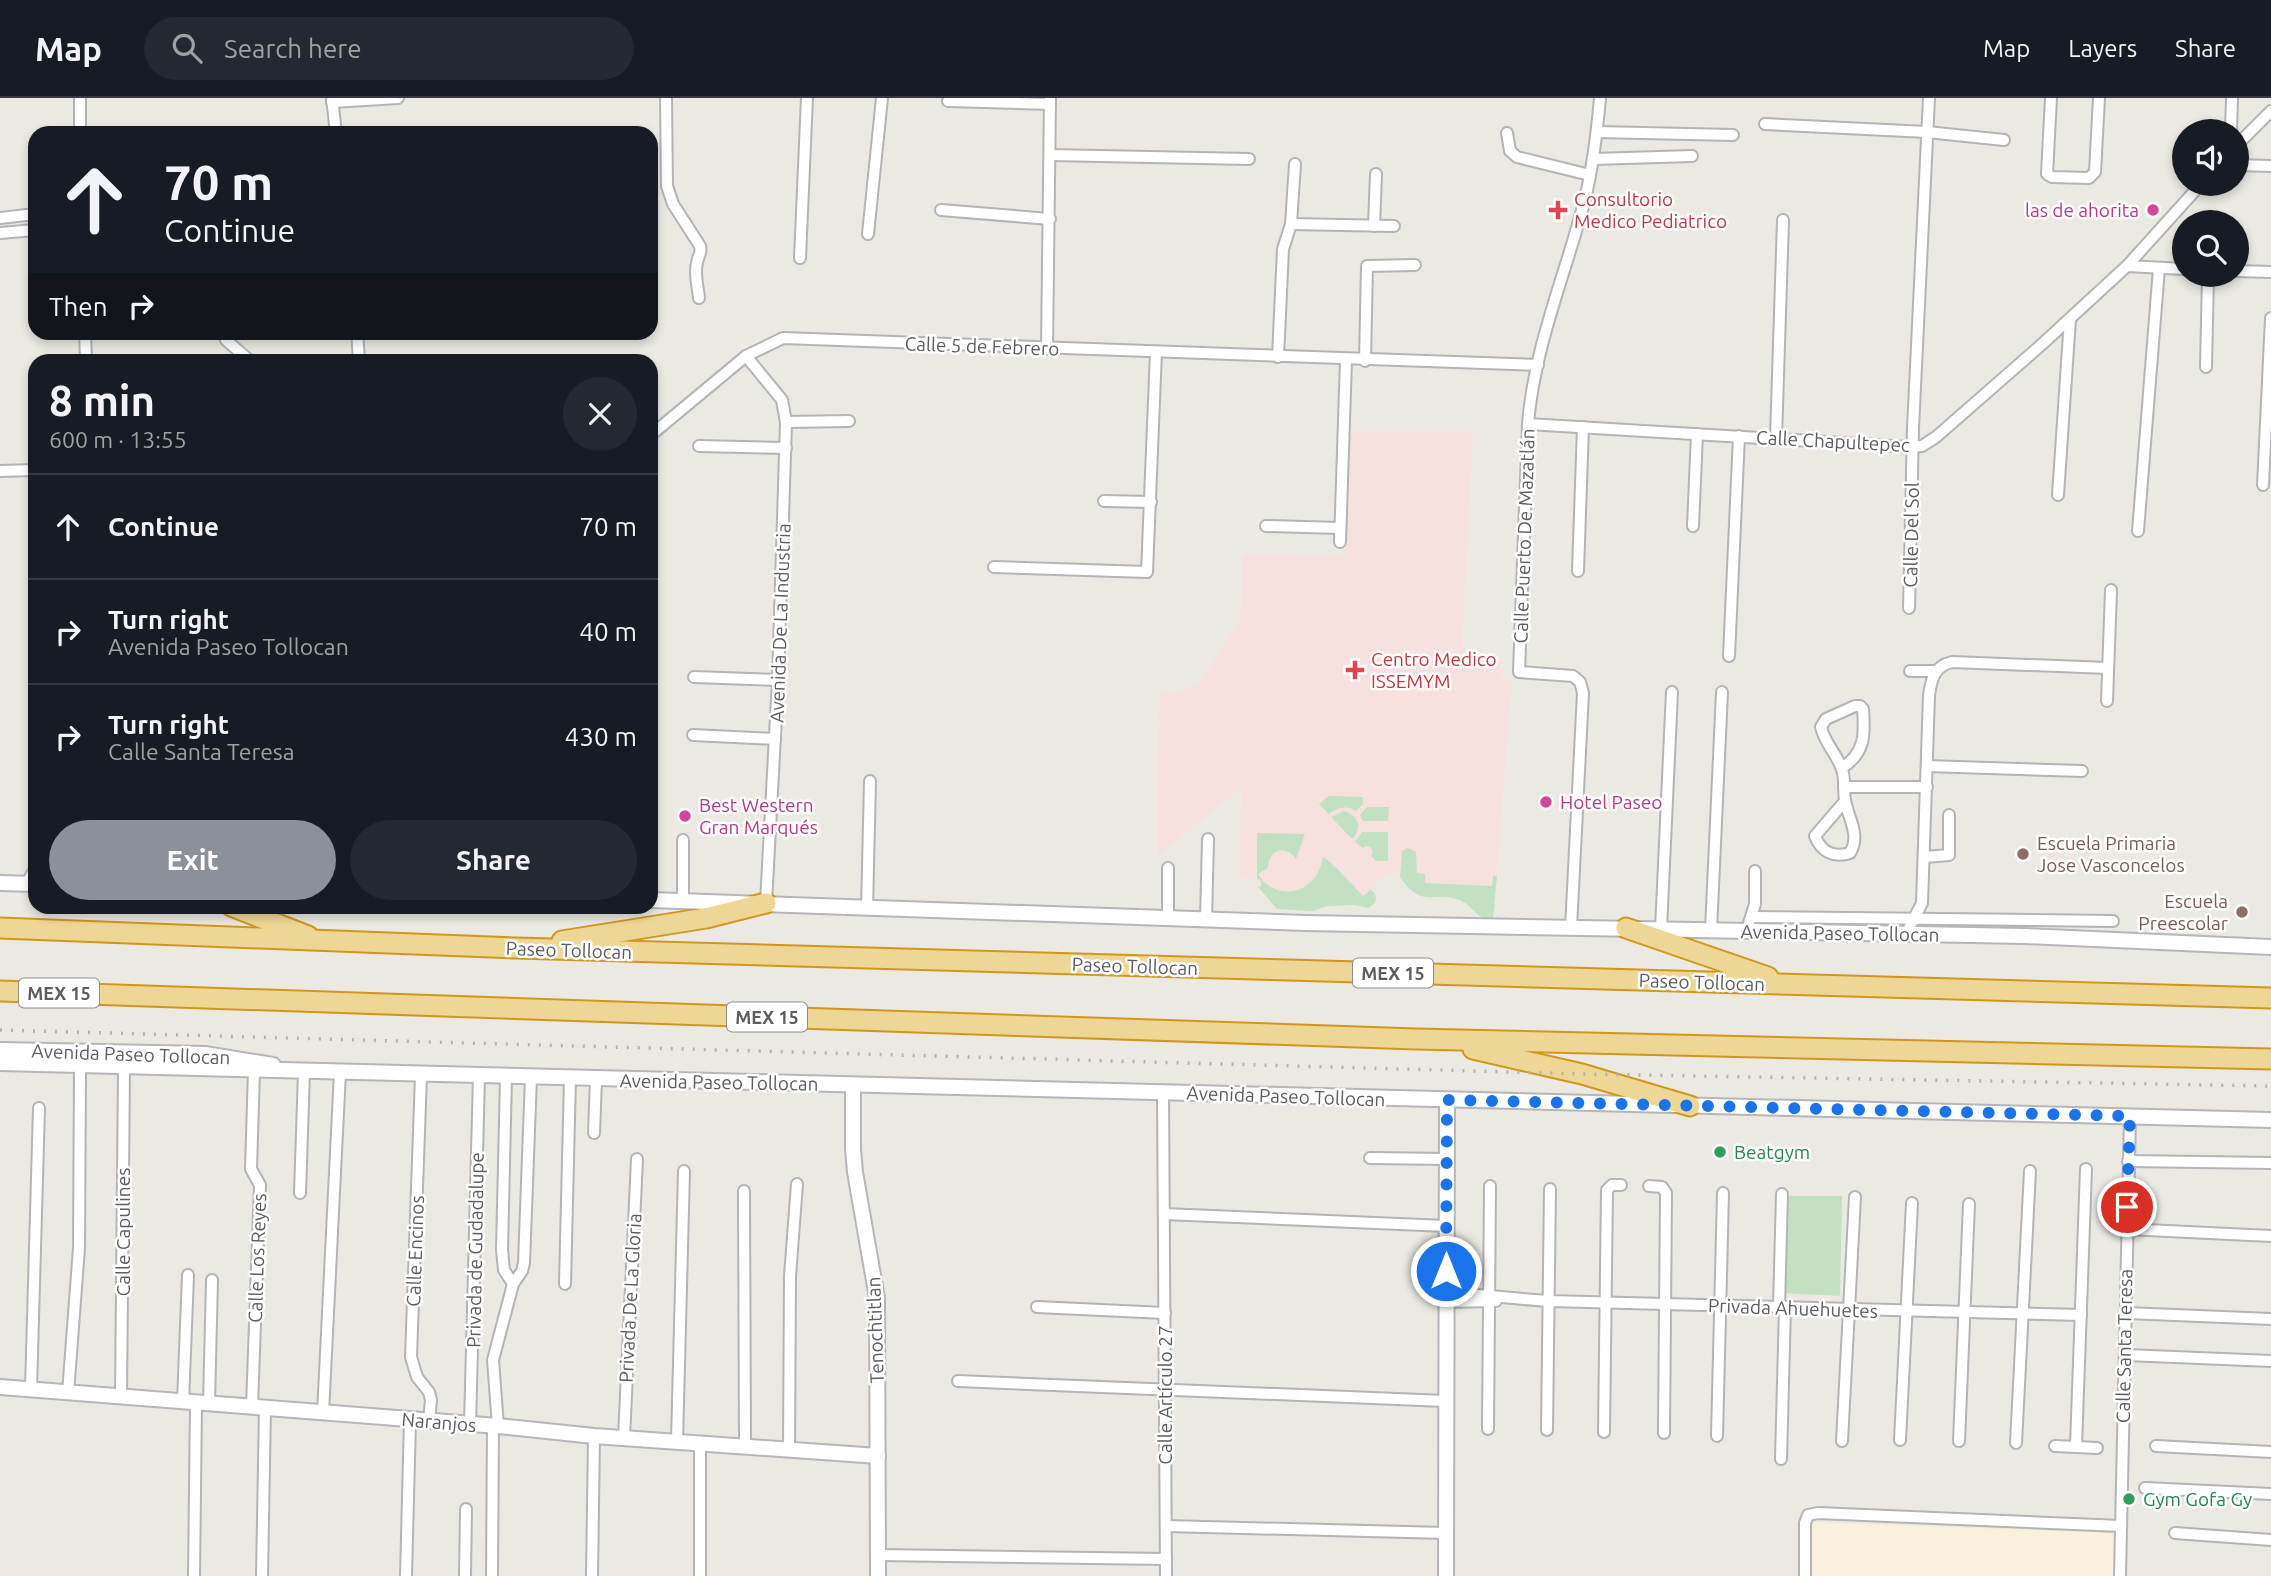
<!DOCTYPE html>
<html lang="en">
<head>
<meta charset="utf-8">
<style>
	body { margin:0; font-family:Ubuntu,sans-serif; background:#242831; color:#f1f3f6; height:100vh; display:flex; flex-direction:column; font-size:26px; white-space:nowrap }
	* { box-sizing:border-box; margin:0 }
	p { font-size:23px; color:#9ea1a6 }
	.icon { flex:none; width:38px; height:38px; fill:none; stroke:currentColor; stroke-width:2; stroke-linecap:round; stroke-linejoin:round }
	.map { position:relative; flex:1; overflow:hidden }
	.panel { position:absolute; left:28px; top:256px; width:630px; height:560px; display:flex; flex-direction:column; background:#171b24; border-radius:21px; box-shadow:0 4px 10px #0003 }
	.panel>* { flex:none }
	.hud { position:absolute; left:28px; top:28px; width:630px; height:214px; border-radius:21px; box-shadow:0 4px 10px #0003; background:#171b24; color:#f1f3f6; overflow:hidden }
	.tools { position:absolute; left:2172px; top:21px; display:grid; gap:14px }
	.tools a { display:grid; place-items:center; width:77px; height:77px; border-radius:50%; background:#171b24; box-shadow:0 4px 10px #0003; font-size:35px }
	.pin { position:absolute; display:grid; place-items:center; width:60px; height:60px; color:#fff; margin:-30px; border:4px solid #fff; border-radius:50%; box-shadow:0 2px 7px #0007 }
	.me { position:absolute; width:77px; margin:-38px; rotate:0deg; stroke-linejoin:round; filter:drop-shadow(0 0 5px #0008) }
	.turn { display:flex; align-items:center; gap:24px; height:147px; padding:0 21px; font-size:32px }
	.turn .icon { width:91px; height:91px; stroke-width:2.5 }
	.turn b { display:block; font-size:49px; line-height:60px }
	.then { display:flex; align-items:center; height:66px; padding:0 21px; background:#0003; gap:14px; font-size:26px }
	.round { display:grid; place-items:center; flex:none; width:74px; height:74px; border-radius:37px; background:#242831 }
	.head { display:flex; align-items:center; justify-content:space-between; height:119px; padding:0 21px }
	h1 { font-size:42px; font-weight:600; line-height:52px }
	.button { display:flex; gap:14px; margin-top:auto; padding:14px 21px }
	.button a { flex:1; height:80px; border-radius:42px; background:#8c9099; color:#fff; font-size:28px; font-weight:600; line-height:80px; text-align:center }
	.button a+a { background:#242831; color:#f1f3f6 }
	ul { padding:0; list-style:none }
	li { display:flex; align-items:center; gap:21px; height:105px; padding:0 21px; border-top:2px solid #363941 }
	li div { flex:1 }
	li b { display:block; font-size:26px }
	li em { font-style:normal }
	header { display:flex; align-items:center; gap:42px; box-sizing:border-box; height:98px; padding:0 35px; background:#171b24; border-bottom:2px solid #363941 }
	header strong { font-size:33px }
	nav { display:flex; gap:38px; margin-inline-start:auto; font-size:24px }
	.search { width:490px; height:63px; background:#242831; display:flex; align-items:center; gap:18px; box-sizing:border-box; padding:0 24px; border-radius:38px; color:#9ea1a6; font-size:26px }
	.map>svg:first-child { display:block }
</style>
</head>
<body>
<header>
<strong>Map</strong>
<div class="search"><svg class="icon" aria-label="search" viewBox="0 0 24 24"><circle cx="10" cy="10" r="6"/><path d="M15 15l6 6"/></svg>Search here</div>
<nav><a>Map</a><a>Layers</a><a>Share</a></nav>
</header>
<div class="map">
<svg width="2271" height="1478" viewBox="0 0 2271 1478">
	<rect width="100%" height="100%" fill="#ebe9e2"/>
	<path fill="#f9f1da" d="M1812 1424 2119 1435 2117 1478H1811Z"/>
	<path fill="#f7e1df" d="M1351 333H1473L1461 562 1501 563V580L1512 581 1493 821 1479 818 1468 807 1459 802 1420 798 1404 784 1400 775H1388L1371 791 1376 799 1375 805 1371 809 1355 807 1327 808 1313 813 1277 811 1258 789H1261L1260 781 1239 780 1242 689 1158 758 1159 594 1173 597 1201 584 1241 519 1242 456 1345 458Z"/>
	<g fill="#c2e0c2">
		<path d="M1329 698 1363 699V706L1356 713C1347 707 1337 709 1329 716L1319 706Z"/>
		<path d="M1367 709H1389L1388 723H1363L1360 717Z"/>
		<path d="M1344 713C1358 717 1363 730 1352 741L1331 719Z"/>
		<path d="M1362 734H1388V763H1376L1371 758 1373 753 1371 750 1366 748 1363 750 1355 744Z"/>
		<path d="M1257 735 1305 736 1296 761C1286 746 1268 751 1268 770L1258 776C1269 795 1294 800 1311 784 1318 777 1321 768 1323 759 1338 769 1350 785 1363 798L1371 792C1376 795 1377 799 1375 805L1368 810 1355 807 1327 808 1313 813 1277 811 1258 789H1261V782L1257 781Z"/>
		<path d="M1407 750 1416 754 1417 775 1425 776V785L1492 788 1493 778H1497L1493 821C1477 823 1473 807 1460 802 1434 793 1421 811 1400 779L1402 753Z"/>
		<path d="M1786 1098H1842L1840 1198 1781 1195Z"/>
	</g>
	<g fill="none" stroke-linecap="round" stroke-linejoin="round">
		<defs>
			<g id="street">
				<path d="M80 0V35"/>
				<path d="M332 0 336 35"/>
				<path d="M666 0 667 88 673 106 700 148C702 156 698 157 697 165 694 176 698 189 699 200"/>
				<path d="M2051 0 2047 76 2052 79 2089 80 2095 74 2099 0"/>
				<path d="M948 3 1050 6"/>
				<path d="M332 4 398 0"/>
				<path d="M1765 26 1927 34 2004 42"/>
				<path d="M2231 33 2232 0"/>
				<path d="M1597 34 1733 37"/>
				<path d="M1507 35 1510 53 1517 59 1590 77"/>
				<path d="M2236 48 2271 13"/>
				<path d="M1050 57 1249 61"/>
				<path d="M1593 61 1692 58"/>
				<path d="M2236 67 2271 68"/>
				<path d="M941 112 1050 121"/>
				<path d="M0 120 35 116"/>
				<path d="M1291 126 1394 128"/>
				<path d="M1374 128 1376 76"/>
				<path d="M0 135 35 132"/>
				<path d="M868 136 882 0"/>
				<path d="M800 160 807 0"/>
				<path d="M2127 168 2184 171"/>
				<path d="M2236 173 2271 174"/>
				<path d="M85 234 86 262"/>
				<path d="M357 234 359 262"/>
				<path d="M226 242 249 262"/>
				<path d="M1047 251 1050 0"/>
				<path d="M746 258 782 302 786 324 778 582 766 805"/>
				<path d="M1278 259 1283 151 1291 126 1295 66"/>
				<path d="M1365 263 1367 168 1415 167"/>
				<path d="M2206 269 2208 177"/>
				<path d="M786 324 849 323"/>
				<path d="M1528 326 1909 349 1922 348 1936 339 2040 248 2127 168 2201 86"/>
				<path d="M651 337 746 258 783 240 1538 267"/>
				<path d="M1776 340 1783 122"/>
				<path d="M699 348 786 350"/>
				<path d="M0 373 35 372"/>
				<path d="M2263 387 2271 220"/>
				<path d="M2058 397 2070 221"/>
				<path d="M1104 403 1151 404"/>
				<path d="M1266 428 1340 430"/>
				<path d="M1693 428 1697 336"/>
				<path d="M2138 433 2159 170"/>
				<path d="M1340 444 1346 262"/>
				<path d="M994 469 1147 474 1156 254"/>
				<path d="M1578 473 1583 329"/>
				<path d="M1909 510 1913 330 1929 0"/>
				<path d="M1729 558 1739 338"/>
				<path d="M1910 573H1936"/>
				<path d="M694 579 778 582"/>
				<path d="M2107 603 2111 492"/>
				<path d="M693 637 775 641"/>
				<path d="M1927 668 2082 673"/>
				<path d="M1842 670C1865 655 1865 637 1863 611L1860 608H1855L1826 621 1821 629C1824 644 1836 655 1841 669 1846 679 1843 691 1845 702 1848 720 1861 737 1850 755 1834 760 1821 754 1815 738L1845 703"/>
				<path d="M1844 689H1927"/>
				<path d="M1925 759 1949 757V717"/>
				<path d="M26 786 35 771"/>
				<path d="M683 803V742"/>
				<path d="M867 811 870 683"/>
				<path d="M1752 819 2113 823"/>
				<path d="M1168 820V770"/>
				<path d="M1206 822 1208 741"/>
				<path d="M1749 825 1755 806V773"/>
				<path d="M1571 830 1583 595 1580 584 1573 578 1519 574 1528 326C1534 249 1566 175 1585 101 1593 68 1597 34 1600 0"/>
				<path d="M1661 831 1672 594"/>
				<path d="M1711 832 1722 594"/>
				<path d="M1906 836 1922 805 1929 598C1931 582 1934 568 1952 564L2108 570"/>
				<path d="M421 977 411 1259 417 1279 429 1294 431 1302 429 1323"/>
				<path d="M506 979 502 1152 504 1172 513 1186"/>
				<path d="M1163 994 1166 1478"/>
				<path d="M594 1035 596 981"/>
				<path d="M1370 1060 1446 1061"/>
				<path d="M2128 1063 2271 1065"/>
				<path d="M1649 1088 1662 1089 1666 1095 1664 1335"/>
				<path d="M744 1093 745 1347"/>
				<path d="M300 1095 304 974"/>
				<path d="M1164 1116 1446 1128"/>
				<path d="M2126 1131 2271 1138"/>
				<path d="M565 1186 570 980"/>
				<path d="M1446 1195C1481 1196 1514 1201 1549 1203L2081 1217"/>
				<path d="M1446 1204 1496 1203"/>
				<path d="M1037 1209 1165 1215"/>
				<path d="M1779 1209 1782 1096"/>
				<path d="M2127 1215 2271 1221"/>
				<path d="M2126 1257 2271 1263"/>
				<path d="M958 1283 1445 1303"/>
				<path d="M31 1291 39 1010"/>
				<path d="M68 1295 79 1150 80 968"/>
				<path d="M121 1299 124 969"/>
				<path d="M183 1304 188 1177"/>
				<path d="M209 1305 212 1182"/>
				<path d="M252 1309 260 1087 251 1071 254 972"/>
				<path d="M323 1315 340 974"/>
				<path d="M470 1327 479 978"/>
				<path d="M498 1328 493 1262 513 1186 522 1173 524 1165 531 979"/>
				<path d="M1488 1331 1490 1088"/>
				<path d="M1547 1332 1550 1091"/>
				<path d="M1604 1334 1607 1092 1612 1087H1621"/>
				<path d="M1717 1338 1723 1095"/>
				<path d="M624 1340 637 1061"/>
				<path d="M1900 1342 1912 1105"/>
				<path d="M677 1343 684 1073"/>
				<path d="M1842 1343 1855 1099"/>
				<path d="M1959 1343 1969 1106"/>
				<path d="M700 1344V1478"/>
				<path d="M2016 1345 2030 1073"/>
				<path d="M2055 1348 2097 1350"/>
				<path d="M2076 1348 2086 1071"/>
				<path d="M2156 1348 2271 1354"/>
				<path d="M789 1351 790 1178 797 1086"/>
				<path d="M1781 1361 1785 1209"/>
				<path d="M2145 1390 2271 1396"/>
				<path d="M1166 1428 1446 1435"/>
				<path d="M2175 1435 2271 1442"/>
				<path d="M878 1457 1166 1461"/>
				<path d="M194 1478 196 1305"/>
				<path d="M262 1478 265 1310"/>
				<path d="M406 1478 410 1322"/>
				<path d="M465 1478 466 1411"/>
				<path d="M492 1478 493 1328"/>
				<path d="M592 1478 594 1338"/>
				<path d="M1805 1478V1425L1808 1417 1818 1415 2121 1428"/>
				<path d="M2120 1478 2130 1018"/>
			</g>
			<g id="secondary">
				<path d="M0 785 35 786"/>
				<path d="M651 802 1305 825 2025 838 2271 849"/>
				<path d="M0 952 205 956 273 967"/>
				<path d="M0 965 2271 1022"/>
				<path d="M853 988V1051L855 1074 877 1200 878 1478"/>
				<path d="M0 1289 498 1328 594 1338 878 1358"/>
				<path d="M1446 1478 1447 1002"/>
			</g>
			<g id="highway">
				<path d="M231 808 308 838"/>
				<path d="M0 830 516 850 2271 900"/>
				<path d="M1626 830 1768 879"/>
				<path d="M562 843 706 820 766 805"/>
				<path d="M0 893 1416 941 2271 961"/>
				<path d="M1473 951 1582 976 1690 1008"/>
			</g>
		</defs>
		<use href="#street" stroke="#b3b4b8" stroke-width="14"/>
		<use href="#secondary" stroke="#b4b6bb" stroke-width="18"/>
		<use href="#highway" stroke="#d0971d" stroke-width="23"/>
		<use href="#street" stroke="#fff" stroke-width="10"/>
		<use href="#secondary" stroke="#fff" stroke-width="14"/>
		<use href="#highway" stroke="#eed796" stroke-width="19"/>
		<path stroke="#b0b1b1" stroke-width="3.5" stroke-dasharray="2 9" stroke-linecap="butt" d="M0 932 1582 976 2271 988"/>
	</g>
	<g fill="none" stroke-linecap="round" stroke-linejoin="round">
		<path stroke="#1a73e8" stroke-width="12" stroke-dasharray="0 21.6" d="M1446 1173 1447 1002 2130 1018 2127 1109"/>
	</g>
	<g fill="#e0444e" stroke="#fff" stroke-width="2.5">
		<path d="M1554.5 101.5h7v7h7v7h-7v7h-7v-7h-7v-7h7z"/>
		<path d="M1351.5 561.5h7v7h7v7h-7v7h-7v-7h-7v-7h7z"/>
	</g>
	<g fill="#d1479c" stroke="#fff" stroke-width="2.5">
		<circle cx="2153" cy="112" r="7"/>
		<circle cx="1546" cy="704" r="7"/>
		<circle cx="685" cy="718" r="7"/>
	</g>
	<g fill="#8d6e63" stroke="#fff" stroke-width="2.5">
		<circle cx="2023" cy="756" r="7"/>
		<circle cx="2242" cy="814" r="7"/>
	</g>
	<g fill="#2e9e5b" stroke="#fff" stroke-width="2.5">
		<circle cx="1720" cy="1054" r="7"/>
		<circle cx="2129" cy="1401" r="7"/>
	</g>
	<g text-anchor="middle" dominant-baseline="central" stroke-width="5" stroke-linejoin="round" paint-order="stroke">
		<g fill="#fff" stroke="#8c8e90" stroke-width="2">
			<rect x="1353" y="860.5" width="80" height="29" rx="5"/>
			<rect x="19" y="880.5" width="80" height="29" rx="5"/>
			<rect x="727" y="904.5" width="80" height="29" rx="5"/>
		</g>
		<g font-size="18" font-weight="bold" fill="#5b5d61">
			<text x="1393" y="875">MEX 15</text>
			<text x="59" y="895">MEX 15</text>
			<text x="767" y="919">MEX 15</text>
		</g>
		<g font-size="19" fill="#be3a42" stroke="#fff" text-anchor="start">
			<text x="1574" y="101">Consultorio<tspan x="1574" dy="22">Medico Pediatrico</tspan></text>
			<text x="1371" y="561">Centro Medico<tspan x="1371" dy="22">ISSEMYM</tspan></text>
		</g>
		<g font-size="19" fill="#b23c85" stroke="#fff" text-anchor="start">
			<text x="2139" y="112" text-anchor="end">las de ahorita</text>
			<text x="1560" y="704">Hotel Paseo</text>
			<text x="699" y="707">Best Western<tspan x="699" dy="22">Gran Marqués</tspan></text>
		</g>
		<g font-size="19" fill="#5b5d61" stroke="#fff">
			<text transform="translate(982 248) rotate(2)">Calle 5 de Febrero</text>
			<text transform="translate(1833 343) rotate(3)">Calle Chapultepec</text>
			<text transform="translate(1911 437) rotate(-89)">Calle Del Sol</text>
			<text transform="translate(1524 438) rotate(-88)">Calle Puerto De Mazatlán</text>
			<text transform="translate(780 525) rotate(-88)">Avenida De La Industria</text>
			<text transform="translate(1840 835) rotate(1)">Avenida Paseo Tollocan</text>
			<text transform="translate(569 852) rotate(2)">Paseo Tollocan</text>
			<text transform="translate(1135 868) rotate(2)">Paseo Tollocan</text>
			<text transform="translate(1702 884) rotate(2)">Paseo Tollocan</text>
			<text transform="translate(131 956) rotate(2)">Avenida Paseo Tollocan</text>
			<text transform="translate(719 984) rotate(1)">Avenida Paseo Tollocan</text>
			<text transform="translate(1286 998) rotate(2)">Avenida Paseo Tollocan</text>
			<text transform="translate(123 1134) rotate(-90)">Calle Capulines</text>
			<text transform="translate(475 1152) rotate(-89)">Privada de Gudadalupe</text>
			<text transform="translate(415 1153) rotate(-88)">Calle Encinos</text>
			<text transform="translate(257 1160) rotate(-88)">Calle Los Reyes</text>
			<text transform="translate(630 1200) rotate(-87)">Privada De La Gloria</text>
			<text transform="translate(1793 1210) rotate(2)">Privada Ahuehuetes</text>
			<text transform="translate(875 1232) rotate(-92)">Tenochtitlan</text>
			<text transform="translate(2124 1248) rotate(-89)">Calle Santa Teresa</text>
			<text transform="translate(1165 1297) rotate(-90)">Calle Artículo 27</text>
			<text transform="translate(439 1324) rotate(5)">Naranjos</text>
		</g>
		<g font-size="19" fill="#785e54" stroke="#fff" text-anchor="start">
			<text x="2037" y="745">Escuela Primaria<tspan x="2037" dy="22">Jose Vasconcelos</tspan></text>
			<text x="2228" y="803" text-anchor="end">Escuela<tspan x="2228" dy="22">Preescolar</tspan></text>
		</g>
		<g font-size="19" fill="#27864d" stroke="#fff" text-anchor="start">
			<text x="1734" y="1054">Beatgym</text>
			<text x="2143" y="1401">Gym Gofa Gy</text>
		</g>
	</g>
</svg>
<div class="tools">
<a><svg class="icon" aria-label="sound" viewBox="0 0 24 24"><path d="M4 9h4l5-4v14l-5-4H4zM17 9q2 3 0 6"/></svg></a>
<a><svg class="icon" aria-label="search" viewBox="0 0 24 24"><circle cx="10" cy="10" r="6"/><path d="M15 15l6 6"/></svg></a>
</div>
<div class="pin" style="left:2127px;top:1109px;background:#d93025"><svg class="icon" aria-label="arrive" viewBox="0 0 24 24"><path d="M6 21V4h12l-3 4 3 4H6"/></svg></div>
<svg class="me" style="left:1446px;top:1173px" viewBox="-20 -20 40 40"><circle r="17" fill="#1a73e8" stroke="#fff" stroke-width="3"/><path d="M0-11L8 9 0 5-8 9z" fill="#fff"/></svg>
<div class="hud">
<div class="turn"><svg class="icon" aria-label="ahead" viewBox="0 0 24 24"><path d="M12 20V5M6 11l6-6 6 6"/></svg><div><b>70 m</b>Continue</div></div>
<div class="then">Then<svg class="icon" aria-label="right" viewBox="0 0 24 24"><path d="M7 20v-9h11M14 6l5 5-5 5"/></svg></div>
</div>
<section class="panel">
<div class="head"><div><h1>8 min</h1><p>600 m · 13:55</p></div><a class="round"><svg class="icon" aria-label="close" viewBox="0 0 24 24"><path d="M6 6l12 12M18 6L6 18"/></svg></a></div>
<ul>
<li><svg class="icon" aria-label="ahead" viewBox="0 0 24 24"><path d="M12 20V5M6 11l6-6 6 6"/></svg><div><b>Continue</b></div><em>70 m</em></li>
<li><svg class="icon" aria-label="right" viewBox="0 0 24 24"><path d="M7 20v-9h11M14 6l5 5-5 5"/></svg><div><b>Turn right</b><p>Avenida Paseo Tollocan</p></div><em>40 m</em></li>
<li><svg class="icon" aria-label="right" viewBox="0 0 24 24"><path d="M7 20v-9h11M14 6l5 5-5 5"/></svg><div><b>Turn right</b><p>Calle Santa Teresa</p></div><em>430 m</em></li>
</ul>
<div class="button"><a>Exit</a><a>Share</a></div>
</section>
</div>
</body>
</html>
